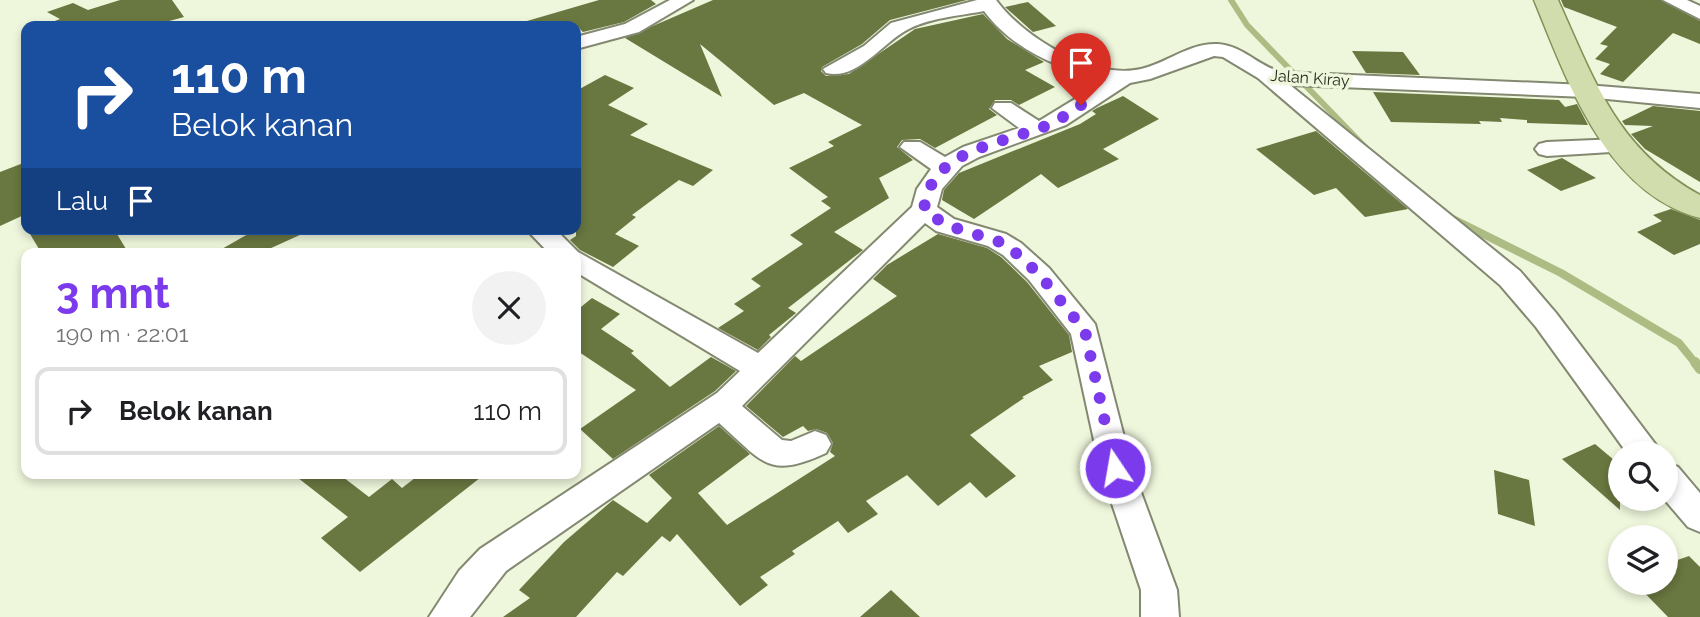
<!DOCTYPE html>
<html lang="id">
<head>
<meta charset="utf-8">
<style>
	body { margin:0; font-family:Raleway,sans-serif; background:#f2f2f2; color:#202124; height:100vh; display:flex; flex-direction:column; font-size:26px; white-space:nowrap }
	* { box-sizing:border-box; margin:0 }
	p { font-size:23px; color:#757577 }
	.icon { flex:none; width:38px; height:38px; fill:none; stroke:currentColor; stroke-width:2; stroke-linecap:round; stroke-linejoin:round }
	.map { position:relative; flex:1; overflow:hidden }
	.panel { position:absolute; left:21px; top:248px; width:560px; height:231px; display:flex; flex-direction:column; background:#fff; border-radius:14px; box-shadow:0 4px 10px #0003 }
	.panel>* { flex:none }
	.top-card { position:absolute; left:21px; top:21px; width:560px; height:214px; border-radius:14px; box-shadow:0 4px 10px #0003; background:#1a4fa0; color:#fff; overflow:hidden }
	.buttons { position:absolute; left:1608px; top:441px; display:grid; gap:14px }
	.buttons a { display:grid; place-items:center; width:70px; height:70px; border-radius:50%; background:#fff; box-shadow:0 4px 10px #0003; font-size:35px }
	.pin { position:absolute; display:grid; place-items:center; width:60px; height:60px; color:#fff; margin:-72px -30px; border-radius:50% 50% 50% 0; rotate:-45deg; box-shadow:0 0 7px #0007 }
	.pin .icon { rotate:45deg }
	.me { position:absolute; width:77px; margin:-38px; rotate:348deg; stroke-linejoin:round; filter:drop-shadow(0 0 5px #0008) }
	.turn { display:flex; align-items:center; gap:24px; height:147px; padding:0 35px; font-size:32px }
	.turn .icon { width:91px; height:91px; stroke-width:2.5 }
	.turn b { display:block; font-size:49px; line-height:60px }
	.then { display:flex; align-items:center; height:66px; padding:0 35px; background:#0003; gap:14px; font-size:26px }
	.round { display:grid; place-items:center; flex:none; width:74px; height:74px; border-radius:37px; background:#f2f2f2 }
	.headline { display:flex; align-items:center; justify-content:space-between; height:119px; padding:0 35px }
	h1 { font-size:42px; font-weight:700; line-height:52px; color:#7c3aed }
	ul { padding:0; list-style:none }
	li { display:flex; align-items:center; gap:21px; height:88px; margin:0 14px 10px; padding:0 21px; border:4px solid #e0e0e0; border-radius:14px }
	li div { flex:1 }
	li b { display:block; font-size:26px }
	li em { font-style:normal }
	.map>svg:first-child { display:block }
</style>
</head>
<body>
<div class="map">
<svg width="1700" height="617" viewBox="0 0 1700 617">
	<rect width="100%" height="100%" fill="#eef6db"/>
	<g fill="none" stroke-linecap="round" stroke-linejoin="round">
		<path stroke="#adbc83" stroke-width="6" d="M1231 0 1247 25 1365 147"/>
		<path stroke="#adbc83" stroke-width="8" d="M1453 219 1561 273 1679 343 1696 364"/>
		<path stroke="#adbc83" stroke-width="10" d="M1695 362 1700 369"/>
	</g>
	<g fill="#697740">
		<path d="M120 0H172L184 17 151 26H52V22L60 19 47 12 73 3 88 10Z"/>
		<path d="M599 0H651L656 4 624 22 583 32 577 26H528L527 21Z"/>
		<path d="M713 0H967L890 20 862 44 822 67 821 71 826 76 849 74 915 29 983 14 1007 39 1044 62 1025 70 1055 87 1019 105 1011 100H995L989 109 997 115 935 148 920 139 902 140 897 147 913 160 879 178 889 198 834 232 863 250 788 308 796 313 769 335 771 337 758 350 718 328 744 311 734 304 761 286 751 279 803 244 790 235 831 208 821 201 828 197 789 168 834 146 828 142 862 125 804 93 774 105 700 44 722 97 625 38Z"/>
		<path d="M1561 0H1661L1700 21V44L1673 33 1623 82 1600 74 1610 64 1595 59 1608 46 1600 44 1617 27 1564 7Z"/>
		<path d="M1028 2 1056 26 1033 32 1005 7Z"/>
		<path d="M1352 51 1403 52 1420 75 1366 73Z"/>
		<path d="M605 75 634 88 608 105 648 124 630 135 713 170 693 186 679 180 632 215 636 217 615 234 639 246 613 267 580 250 570 240 576 236V91Z"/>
		<path d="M1373 92 1559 100 1565 107 1577 104 1588 125 1527 123V120L1500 118 1502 122 1479 121 1481 124 1391 122Z"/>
		<path d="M1123 96 1159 119 1103 149 1119 159 1058 188 1041 174 974 219 942 200 944 190 959 173 1080 124 1096 114 1092 111 1097 108Z"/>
		<path d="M1653 106 1700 111V182L1645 149 1631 134 1653 126 1625 125 1622 121Z"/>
		<path d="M1316 131 1408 209 1365 217 1336 188 1314 195 1256 149Z"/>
		<path d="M1562 158 1596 178 1561 191 1527 170Z"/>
		<path d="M26 162V214L0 226V172Z"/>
		<path d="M1671 209 1700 220V244L1674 255 1637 232 1662 221 1653 215Z"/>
		<path d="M27 229H114L129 254H42Z"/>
		<path d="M257 229H313L258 254H213Z"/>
		<path d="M938 234 987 248 1001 257 1027 282 1069 335 1072 352 1039 366 1053 380 1022 397 1024 398 970 435 1016 476 986 498 970 482 938 506 907 475 866 501 878 514 848 533 838 521 792 551 795 554 760 577 768 585 740 606 677 534 670 542 662 536 623 576 617 572 576 617H503L530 598 519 590 564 542 613 500 647 523 672 498 649 475 719 426 750 454 698 493 727 525 835 456 830 452 833 443 827 433 816 429 808 431 803 426 783 437 746 406 795 356 801 361 897 296 873 279 887 265Z"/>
		<path d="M592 298 620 314 601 329 634 351 631 353 670 387 711 357 736 371 715 391 613 459 580 429 636 390 576 350V311Z"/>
		<path d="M1595 444 1620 465V510L1562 459Z"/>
		<path d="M1494 470 1529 480 1535 526 1498 514Z"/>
		<path d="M293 474H339L369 497 392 479 402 488 420 474H485L360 572 321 538 348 517Z"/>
		<path d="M1689 556 1700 567V617H1668L1635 583H1666V564Z"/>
		<path d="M891 590 920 617H860Z"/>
	</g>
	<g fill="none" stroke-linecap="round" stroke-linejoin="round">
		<defs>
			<g id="minor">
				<path d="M670 0H693L639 32 576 49V37L625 24Z"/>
				<path d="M977 0H996C1023 37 1093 80 1141 69 1167 63 1189 43 1217 44 1242 45 1258 66 1281 72L1586 85 1700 94V108L1586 97 1290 85 1520 271 1556 313 1662 453H1627L1536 327 1500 285 1258 78 1223 57 1214 56 1150 79 1130 83 1066 125 979 157 962 166 942 189 937 207 954 219 1006 234 1021 243 1049 268 1095 324 1132 468 1177 590 1179 617H1141V590L1100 468 1071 334 1029 280 1003 255 988 246 936 231 925 223 742 406 782 440 791 441 815 431 826 435 831 444 826 453C768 480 762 461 719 423L506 571 470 617H429L459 571 480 549 717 393 740 371 576 272V254H550L526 229H555L578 252 758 353 912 207 917 189 931 169 900 147 904 142H920L945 157 963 147 1019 128 992 108 995 103H1011L1039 121 1106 80C1059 69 1013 50 984 11 959 16 927 18 905 31 882 44 856 81 826 73L823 69 864 46 891 23Z"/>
				<path d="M1663 0H1687L1700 6V19Z"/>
				<path d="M1619 139 1627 141 1631 146 1627 151 1547 156 1539 154 1535 149 1539 144 1547 142Z"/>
				<path d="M1666 463 1678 467 1700 493V532L1688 527 1664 499Z"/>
			</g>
			<path id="major" d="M1534 0H1558C1595 82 1617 149 1700 195V218C1605 193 1567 80 1534 0Z"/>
		</defs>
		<use href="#minor" stroke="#838971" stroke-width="4"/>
		<use href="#major" stroke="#829057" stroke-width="3"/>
		<use href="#minor" fill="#fff" fill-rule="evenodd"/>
		<use href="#major" fill="#d1ddac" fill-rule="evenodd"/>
	</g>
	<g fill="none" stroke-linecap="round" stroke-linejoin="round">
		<path stroke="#7c3aed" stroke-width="12" stroke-dasharray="0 21.6" d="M1081 105C1070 112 1060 120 1048 125 1002 145 930 148 924 210L946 225 1006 244 1039 274 1085 331 1115 468"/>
	</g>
	<g text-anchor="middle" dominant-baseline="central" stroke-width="7" stroke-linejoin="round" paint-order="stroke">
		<g font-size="16" fill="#282b21" stroke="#eef6db">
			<text transform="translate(1310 78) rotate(4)">Jalan Kiray</text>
		</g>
	</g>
</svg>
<div class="buttons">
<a><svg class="icon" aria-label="search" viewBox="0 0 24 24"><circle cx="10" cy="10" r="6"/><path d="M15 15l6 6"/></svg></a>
<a><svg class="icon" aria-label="layers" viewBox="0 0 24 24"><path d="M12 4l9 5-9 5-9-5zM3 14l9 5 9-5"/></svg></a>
</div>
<div class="pin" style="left:1081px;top:105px;background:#d93025"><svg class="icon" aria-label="arrive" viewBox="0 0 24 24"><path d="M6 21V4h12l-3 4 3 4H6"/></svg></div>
<svg class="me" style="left:1115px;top:468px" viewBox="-20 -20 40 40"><circle r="17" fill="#7c3aed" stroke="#fff" stroke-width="3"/><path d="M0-11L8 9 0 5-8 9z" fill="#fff"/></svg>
<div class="top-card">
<div class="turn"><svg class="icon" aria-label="right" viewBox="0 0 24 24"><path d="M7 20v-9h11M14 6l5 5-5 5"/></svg><div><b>110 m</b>Belok kanan</div></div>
<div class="then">Lalu<svg class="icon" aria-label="arrive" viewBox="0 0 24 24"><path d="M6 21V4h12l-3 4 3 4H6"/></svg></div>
</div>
<section class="panel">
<div class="headline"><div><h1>3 mnt</h1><p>190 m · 22:01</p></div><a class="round"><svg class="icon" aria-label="close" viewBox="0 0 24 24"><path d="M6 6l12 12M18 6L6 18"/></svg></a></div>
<ul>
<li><svg class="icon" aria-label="right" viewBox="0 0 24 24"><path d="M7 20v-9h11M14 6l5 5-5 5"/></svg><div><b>Belok kanan</b></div><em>110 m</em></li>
</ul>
</section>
</div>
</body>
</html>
